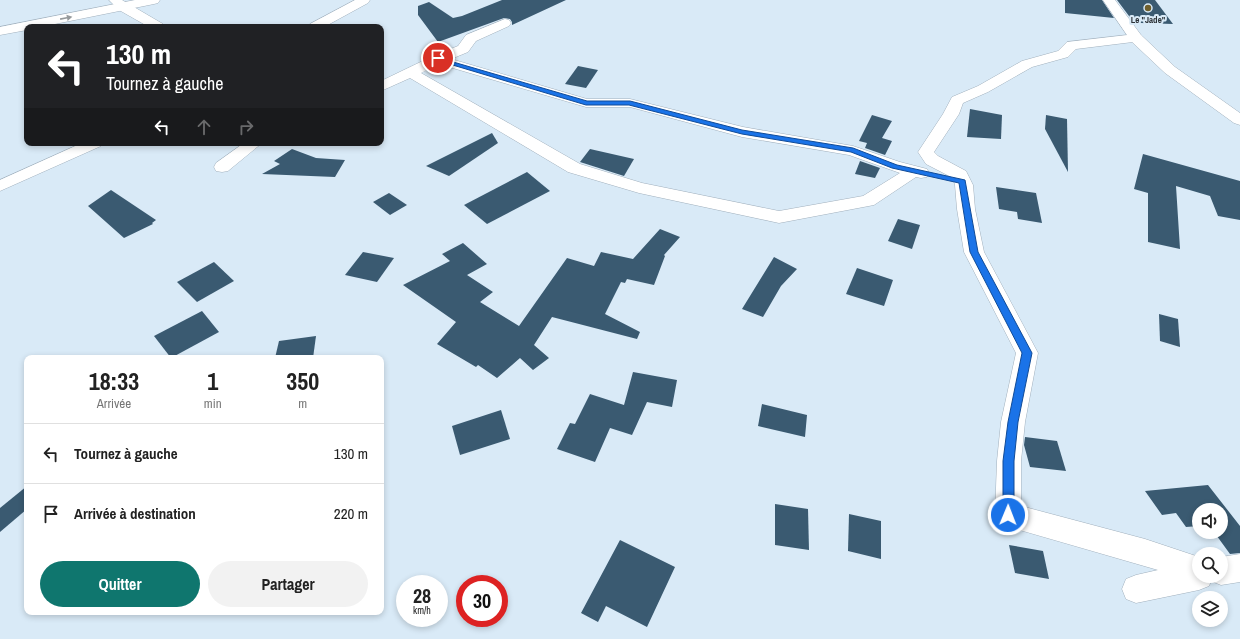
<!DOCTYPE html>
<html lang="fr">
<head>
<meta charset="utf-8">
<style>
	body { margin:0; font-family:"Archivo Narrow",sans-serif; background:#f2f2f2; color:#222; height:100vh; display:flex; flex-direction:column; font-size:15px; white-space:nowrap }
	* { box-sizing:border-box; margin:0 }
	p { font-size:13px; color:#767676 }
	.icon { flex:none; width:22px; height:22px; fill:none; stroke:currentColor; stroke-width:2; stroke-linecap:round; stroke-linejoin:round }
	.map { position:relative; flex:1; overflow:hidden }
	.side { position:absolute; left:24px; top:355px; width:360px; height:260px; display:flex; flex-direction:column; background:#fff; border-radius:8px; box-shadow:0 2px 6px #0003 }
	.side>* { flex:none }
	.banner { position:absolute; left:24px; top:24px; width:360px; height:122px; border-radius:8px; box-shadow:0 2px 6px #0003; background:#202124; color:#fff; overflow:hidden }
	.buttons { position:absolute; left:1192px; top:503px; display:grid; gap:8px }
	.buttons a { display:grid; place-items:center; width:36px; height:36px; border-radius:50%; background:#fff; box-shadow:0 2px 6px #0003; font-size:20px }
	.speed { position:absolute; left:396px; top:575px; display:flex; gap:8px; font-size:20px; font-weight:700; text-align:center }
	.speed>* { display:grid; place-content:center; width:52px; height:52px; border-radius:50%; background:#fff; box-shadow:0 2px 6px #0003; line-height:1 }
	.speed small { font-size:10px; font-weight:400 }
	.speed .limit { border:6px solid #d22; background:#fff; color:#111 }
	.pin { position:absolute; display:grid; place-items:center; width:34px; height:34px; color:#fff; margin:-17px; border:2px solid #fff; border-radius:50%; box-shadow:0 1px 4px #0007 }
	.me { position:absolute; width:44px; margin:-22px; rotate:1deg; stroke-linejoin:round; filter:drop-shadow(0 0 3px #0008) }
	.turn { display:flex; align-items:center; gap:14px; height:84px; padding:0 16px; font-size:18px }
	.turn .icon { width:52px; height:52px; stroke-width:2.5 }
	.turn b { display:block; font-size:28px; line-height:34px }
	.lanes { display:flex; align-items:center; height:38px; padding:0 16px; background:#0003; justify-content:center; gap:20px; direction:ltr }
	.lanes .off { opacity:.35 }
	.eta { display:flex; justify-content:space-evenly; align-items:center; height:68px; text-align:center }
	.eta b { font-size:24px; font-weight:700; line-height:28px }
	.cta { display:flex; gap:8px; margin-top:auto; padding:8px 16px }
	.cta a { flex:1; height:46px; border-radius:24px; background:#0f766e; color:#fff; font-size:16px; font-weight:700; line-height:46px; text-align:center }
	.cta a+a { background:#f2f2f2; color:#222 }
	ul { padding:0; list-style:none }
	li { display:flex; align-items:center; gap:12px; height:60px; padding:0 16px; border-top:1px solid #e0e0e0 }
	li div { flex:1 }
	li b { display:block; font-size:15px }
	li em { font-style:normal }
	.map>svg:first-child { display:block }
</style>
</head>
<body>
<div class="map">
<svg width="1240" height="639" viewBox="0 0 1240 639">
	<rect width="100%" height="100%" fill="#d9eaf7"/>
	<g fill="#3a5a71">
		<path d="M502 0H566L512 25V22L510 19 504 18 438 42 418 15V6L429 2 453 18 462 16Z"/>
		<path d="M1065 0H1102L1114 18 1065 13Z"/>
		<path d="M1117 0H1155L1173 24 1141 23 1132 20Z"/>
		<path d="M578 66 598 70 586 88 565 84Z"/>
		<path d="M970 109 1002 115 1001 139 967 137Z"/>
		<path d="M872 115 892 121 882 138 892 141 885 155 865 148 867 143 859 141Z"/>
		<path d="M1046 115 1067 119 1068 172 1045 129Z"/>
		<path d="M492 133 498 143 449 176 426 166Z"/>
		<path d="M292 149 316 158 345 160 335 177 262 174 280 164 274 161Z"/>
		<path d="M590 149 634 159 624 176 580 162Z"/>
		<path d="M1143 154 1240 181V220L1218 216 1210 196 1176 186 1180 249 1148 242V193L1134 189Z"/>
		<path d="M860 161 880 168 875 178 855 174Z"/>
		<path d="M527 172 550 191 487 224 464 205Z"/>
		<path d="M996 187 1036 193 1042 223 1018 219 1017 212 999 209Z"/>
		<path d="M111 190 156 220 152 223 153 224 124 238 88 206Z"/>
		<path d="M389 193 407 205 390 215 373 202Z"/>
		<path d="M898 219 920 225 912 249 888 241Z"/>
		<path d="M660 229 680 237 664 255 665 256 654 285 627 279 625 283 621 282 605 314 640 332 637 339 552 317 534 345 549 358 533 370 520 358 497 378 478 365 476 367 437 344 456 322 403 285 450 261 442 254 463 243 487 264 467 275 493 292 480 302 519 326 567 258 594 266 601 252 633 259Z"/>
		<path d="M363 252 394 258 377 282 345 275Z"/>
		<path d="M774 257 797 269 781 286 763 317 742 309Z"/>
		<path d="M214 262 234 281 197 302 177 282Z"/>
		<path d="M857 268 893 280 884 306 846 294Z"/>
		<path d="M202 311 219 332 171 358 154 336Z"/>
		<path d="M1159 314 1178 319 1180 347 1160 341Z"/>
		<path d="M316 336 313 358H275L279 341Z"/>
		<path d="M633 372 677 380 672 407 647 402 632 435 610 428 595 462 557 449 570 423 575 424 590 394 624 405Z"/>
		<path d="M762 404 807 415 805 437 758 426Z"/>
		<path d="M501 410 510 439 460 455 452 426Z"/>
		<path d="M1025 437 1057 441 1066 471 1030 467 1024 445Z"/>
		<path d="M1208 485 1240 526V553L1230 554 1214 532H1221V510H1199V526L1186 527 1176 513 1162 515 1145 491Z"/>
		<path d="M27 486V509L0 532V508Z"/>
		<path d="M775 504 808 509 809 550 775 545Z"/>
		<path d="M849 514 881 521V559L848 551Z"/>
		<path d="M620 540 675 567 647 627 606 606 598 622 581 613Z"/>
		<path d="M1009 545 1043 551 1049 579 1015 573Z"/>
	</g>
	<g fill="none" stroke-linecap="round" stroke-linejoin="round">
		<defs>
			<g id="minor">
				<path d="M109 0H122L163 24 164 27H149L119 10Z"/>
				<path d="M355 0H370L368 3 324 27H309L310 24Z"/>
				<path d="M505 19 509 20 511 23 509 26 476 41 468 52 451 59 587 99H630L743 127 853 146 900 162 927 169 929 173 927 177 921 178 916 177 874 205 779 223 639 193 568 172 410 78 381 91V81L433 56 458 46 466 35ZM439 64 586 107H630L742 137 849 155 900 173 863 196 779 211 642 183 580 164 421 73Z"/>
				<path d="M1136 34 1141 35 1143 38 1141 41 1076 49 1068 57 1032 67 988 92 963 103 959 114 934 152 938 156 966 171 973 185 975 209 984 252 1038 353 1025 422 1021 461V506L1145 539 1199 557V576H1221V557L1240 554V582L1221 585 1211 581 1209 586 1199 590 1136 603 1126 599 1122 589 1126 579 1136 575 1158 570 999 524 995 515 997 461 1001 422 1016 353 964 252 957 209 955 185 953 178 926 164 918 152 943 114 952 97 978 86 1022 61 1058 51 1067 42Z"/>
				<path d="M82 143H103L101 146 0 191V180Z"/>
				<path d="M244 143H262L228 171 222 172 216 171 214 167 216 163Z"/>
			</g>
			<path id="tertiary" d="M1103 0H1115L1141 35 1175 67 1240 113V125L1234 123 1165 73 1131 41Z"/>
			<path id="secondary" d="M135 0H160L158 3 154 4 40 27H27V30L0 35V27Z"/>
		</defs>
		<use href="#minor" stroke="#a1b0bd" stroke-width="1"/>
		<use href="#tertiary" stroke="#a1b0bd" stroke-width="1"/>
		<use href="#secondary" stroke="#a1b0bd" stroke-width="1"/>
		<use href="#minor" fill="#fff" fill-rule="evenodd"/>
		<use href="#tertiary" fill="#fff" fill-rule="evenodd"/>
		<use href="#secondary" fill="#fff" fill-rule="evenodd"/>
	</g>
	<defs><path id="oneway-solid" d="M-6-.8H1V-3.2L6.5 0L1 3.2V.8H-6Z"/></defs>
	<use fill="#969a9c" href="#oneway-solid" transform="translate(66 18) rotate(-11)"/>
	<path fill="#1a73e8" stroke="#114b97" d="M436 57 587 101H630L742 130 853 148 897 165 965 180 978 252 1032 353 1018 422 1014 461V515L1012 519 1008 520 1004 519 1003 515V461L1008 422 1022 353 970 252 959 183 892 168 851 152 742 134 629 105H586L436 60Z"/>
	<circle fill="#6f5f2d" stroke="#d9eaf7" stroke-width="1.5" cx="1148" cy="8" r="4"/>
	<g text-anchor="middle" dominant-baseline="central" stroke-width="4" stroke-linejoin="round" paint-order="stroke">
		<g font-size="9" font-weight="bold" fill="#2e3439" stroke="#d9eaf7">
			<text x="1148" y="20">Le "Jade"</text>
		</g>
	</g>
</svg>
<div class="buttons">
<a><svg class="icon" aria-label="sound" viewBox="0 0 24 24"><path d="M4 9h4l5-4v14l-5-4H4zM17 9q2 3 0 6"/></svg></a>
<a><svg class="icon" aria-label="search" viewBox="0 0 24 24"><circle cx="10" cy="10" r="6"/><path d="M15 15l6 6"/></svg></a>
<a><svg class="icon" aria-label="layers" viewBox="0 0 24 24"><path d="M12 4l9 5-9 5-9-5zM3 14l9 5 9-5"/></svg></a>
</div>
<div class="speed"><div>28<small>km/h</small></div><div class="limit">30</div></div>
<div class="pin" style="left:438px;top:58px;background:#d93025"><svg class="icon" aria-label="arrive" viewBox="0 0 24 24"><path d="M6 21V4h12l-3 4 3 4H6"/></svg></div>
<svg class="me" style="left:1008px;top:515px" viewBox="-20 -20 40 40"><circle r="17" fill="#1a73e8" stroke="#fff" stroke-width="3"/><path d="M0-11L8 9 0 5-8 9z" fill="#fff"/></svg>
<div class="banner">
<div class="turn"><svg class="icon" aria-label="left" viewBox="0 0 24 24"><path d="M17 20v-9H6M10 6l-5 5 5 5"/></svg><div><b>130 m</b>Tournez à gauche</div></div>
<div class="lanes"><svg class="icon" aria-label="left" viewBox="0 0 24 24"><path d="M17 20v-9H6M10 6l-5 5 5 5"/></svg><svg class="icon off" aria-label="ahead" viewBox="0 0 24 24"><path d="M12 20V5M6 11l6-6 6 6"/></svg><svg class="icon off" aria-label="right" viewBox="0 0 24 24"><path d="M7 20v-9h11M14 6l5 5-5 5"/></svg></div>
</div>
<section class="side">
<div class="eta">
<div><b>18:33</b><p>Arrivée</p></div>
<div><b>1</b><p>min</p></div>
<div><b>350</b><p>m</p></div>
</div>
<ul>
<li><svg class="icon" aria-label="left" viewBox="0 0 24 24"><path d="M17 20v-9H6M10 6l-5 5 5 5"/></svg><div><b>Tournez à gauche</b></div><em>130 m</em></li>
<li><svg class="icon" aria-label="arrive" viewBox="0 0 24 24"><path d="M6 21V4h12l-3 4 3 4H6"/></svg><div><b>Arrivée à destination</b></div><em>220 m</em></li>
</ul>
<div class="cta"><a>Quitter</a><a>Partager</a></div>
</section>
</div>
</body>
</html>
